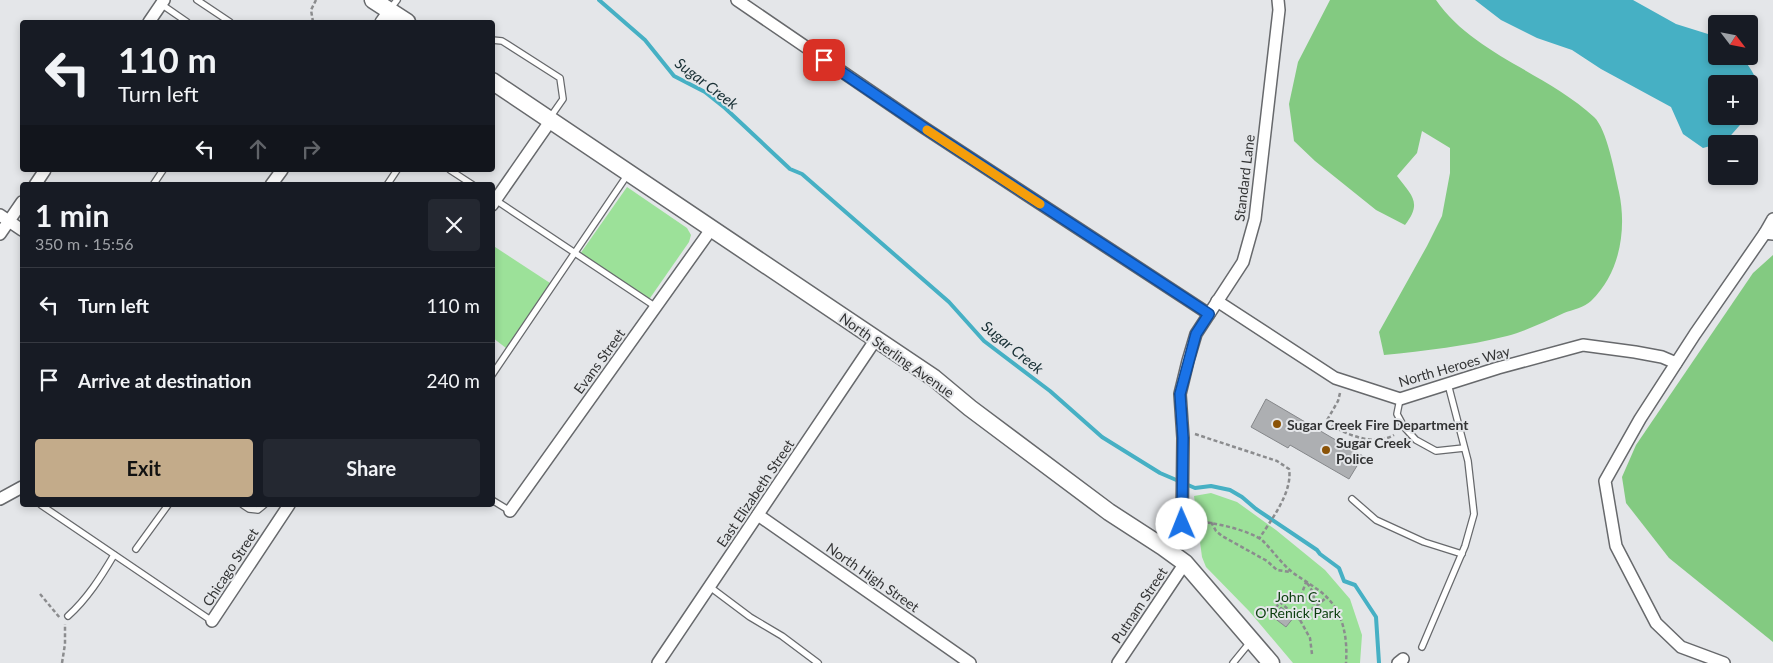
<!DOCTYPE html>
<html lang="en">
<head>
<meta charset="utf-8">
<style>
	body { margin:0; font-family:Lato,sans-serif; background:#242831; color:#f1f3f6; height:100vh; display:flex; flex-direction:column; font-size:19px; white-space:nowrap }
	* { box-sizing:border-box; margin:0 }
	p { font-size:16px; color:#9ea1a6 }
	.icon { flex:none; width:28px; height:28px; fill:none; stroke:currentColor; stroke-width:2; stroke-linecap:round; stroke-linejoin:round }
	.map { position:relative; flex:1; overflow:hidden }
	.details { position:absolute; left:20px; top:182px; width:475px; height:325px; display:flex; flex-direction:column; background:#171b24; border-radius:5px; box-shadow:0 2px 8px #0003 }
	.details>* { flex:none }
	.top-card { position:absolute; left:20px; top:20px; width:475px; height:152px; border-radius:5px; box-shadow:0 2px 8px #0003; background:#171b24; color:#f1f3f6; overflow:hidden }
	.needle { width:32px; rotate:122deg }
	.fabs { position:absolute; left:1708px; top:15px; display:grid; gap:10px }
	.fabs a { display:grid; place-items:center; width:50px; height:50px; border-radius:5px; background:#171b24; box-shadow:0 2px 8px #0003; font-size:25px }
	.pin { position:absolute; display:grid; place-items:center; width:42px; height:42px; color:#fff; margin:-21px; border-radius:10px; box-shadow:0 2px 8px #0006 }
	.me { position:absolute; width:55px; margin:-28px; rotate:359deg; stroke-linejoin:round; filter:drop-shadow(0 0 4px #0008) }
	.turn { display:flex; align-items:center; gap:18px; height:105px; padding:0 15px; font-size:22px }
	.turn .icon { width:65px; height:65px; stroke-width:2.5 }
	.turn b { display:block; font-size:35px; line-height:42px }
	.lanes { display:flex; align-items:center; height:48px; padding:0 15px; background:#0003; justify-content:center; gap:25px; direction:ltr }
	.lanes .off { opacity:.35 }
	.round { display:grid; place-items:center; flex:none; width:52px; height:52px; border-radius:5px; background:#242831 }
	.headline { display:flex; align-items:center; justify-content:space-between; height:85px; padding:0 15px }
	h1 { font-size:30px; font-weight:700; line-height:38px }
	.primary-button { display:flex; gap:10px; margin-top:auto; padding:10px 15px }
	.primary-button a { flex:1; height:58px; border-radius:5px; background:#c3ab8a; color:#111; font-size:20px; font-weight:700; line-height:58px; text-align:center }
	.primary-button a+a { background:#242831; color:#f1f3f6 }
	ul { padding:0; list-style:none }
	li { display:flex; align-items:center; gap:15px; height:75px; padding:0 15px; border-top:1px solid #363941 }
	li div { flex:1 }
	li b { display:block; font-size:19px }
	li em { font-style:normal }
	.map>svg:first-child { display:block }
</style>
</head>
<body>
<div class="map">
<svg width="1773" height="663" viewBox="0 0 1773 663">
	<rect width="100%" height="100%" fill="#e4e6e9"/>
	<g fill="#9ce199">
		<path d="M627 187 687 228 691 235 689 242 648 301 580 254Z"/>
		<path d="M492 245 550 283 506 348 493 338Z"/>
		<path d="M1211 493 1237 502 1276 530 1325 570 1350 599 1362 635 1360 663H1293L1249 611 1206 567 1202 557 1194 496Z"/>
	</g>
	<g fill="#83ca81">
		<path d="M1330 0H1436C1473 54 1547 73 1594 117 1607 129 1615 174 1619 192 1627 230 1620 273 1591 301 1585 307 1572 310 1564 313 1546 321 1526 331 1507 336 1467 346 1425 351 1384 355L1379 332 1427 246 1442 216 1450 173V148L1422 131 1417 153 1397 176C1411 195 1423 202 1405 225L1376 210 1315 161 1294 141 1289 104 1298 62Z"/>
		<path d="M1773 255V642L1669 558 1626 503 1622 477 1636 445 1753 273Z"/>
	</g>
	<path fill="#46b0c4" d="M1475 0H1633L1676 24 1708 34 1716 40V56C1745 56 1744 57 1758 82L1749 111V84H1716V116L1747 117 1725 142 1703 148 1683 134 1671 107 1601 69 1572 50 1537 38 1501 20Z"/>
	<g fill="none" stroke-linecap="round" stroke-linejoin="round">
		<path stroke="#46b0c4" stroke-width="4" d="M599 0 645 40 674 76 705 92 725 108 790 169 802 174 949 302 984 341 1050 391 1102 437 1160 473 1195 488 1211 486 1230 490 1242 497 1256 509 1317 550 1320 554 1339 568 1344 581 1355 585 1376 617 1379 663"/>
	</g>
	<g fill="#adafb2" stroke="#85878a">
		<path d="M1266 399 1363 456 1349 479 1290 445 1288 448 1251 427Z"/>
		<path d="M1281 607 1294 617 1286 627 1273 617Z"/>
	</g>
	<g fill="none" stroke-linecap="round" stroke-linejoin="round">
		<defs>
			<g id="lane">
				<path d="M197 0 230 22"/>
				<path d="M161 4 187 22"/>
				<path d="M390 9 397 0"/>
				<path d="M492 40 502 41 560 78 563 99 549 119"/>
				<path d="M450 170 473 185"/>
				<path d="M153 185 163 170"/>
				<path d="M387 185 397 170"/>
				<path d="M494 199 656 307"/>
				<path d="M492 375 628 174"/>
				<path d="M1400 399 1397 414 1404 427 1416 440 1436 451 1464 448"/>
				<path d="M1352 499 1376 520 1424 542 1462 554"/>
				<path d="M492 500 510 511"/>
				<path d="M41 505 212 621"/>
				<path d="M243 505 249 509 258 510 264 505"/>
				<path d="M136 549 168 505"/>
				<path d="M710 587 750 617 782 636 818 663"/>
				<path d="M68 616C87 599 101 577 114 555"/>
				<path d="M1422 647 1465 546 1474 514 1468 461 1448 384"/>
				<path d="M1233 663 1251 641"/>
			</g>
			<g id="street">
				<path d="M737 0 923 127 1209 314"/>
				<path d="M149 22 164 0"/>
				<path d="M381 22 389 11"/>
				<path d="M35 185 45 170"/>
				<path d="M271 185 282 170"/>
				<path d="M492 205 551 120"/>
				<path d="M0 215 22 230"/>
				<path d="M1765 233 1773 219"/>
				<path d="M0 234 22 202"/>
				<path d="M1217 301 1335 378 1400 399 1498 368 1583 345 1635 352 1662 357 1676 363"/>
				<path d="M0 499 22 487"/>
				<path d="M510 511 712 228"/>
				<path d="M758 515 970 663"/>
				<path d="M1163 547 1182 524 1183 438 1180 394 1188 361 1196 334 1243 262 1255 219 1279 10 1278 0"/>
				<path d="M212 621 289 505"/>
				<path d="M658 663 876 339"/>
				<path d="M1118 663 1185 563"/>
				<path d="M1398 663 1403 659"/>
				<path d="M1724 663 1681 647 1656 623 1616 546 1605 481 1640 419 1695 334 1765 233 1773 234"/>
			</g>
			<g id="secondary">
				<path d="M373 0 407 22"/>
				<path d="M492 81 934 378 970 408 1109 512 1163 547 1185 563 1271 663"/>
			</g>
		</defs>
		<use href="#lane" stroke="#67696c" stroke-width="8"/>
		<use href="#street" stroke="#67696c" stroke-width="14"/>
		<use href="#secondary" stroke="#67696c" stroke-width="19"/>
		<g stroke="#8b8c8e" stroke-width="2.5" stroke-dasharray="4 2.5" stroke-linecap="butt">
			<path d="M313 22 311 10 316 0"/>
			<path d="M1340 393 1338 401 1326 422C1344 434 1374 447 1394 435"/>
			<path d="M1195 434 1277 461 1289 469C1293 492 1271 520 1259 539"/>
			<path d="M1194 521C1212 522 1250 530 1263 541 1273 551 1281 563 1292 572 1300 578 1309 583 1317 589 1342 606 1348 634 1346 663"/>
			<path d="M1211 522 1216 531 1222 536 1267 561 1277 570 1290 572"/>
			<path d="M1307 583C1314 592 1316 599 1312 610"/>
			<path d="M40 594 60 618"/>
			<path d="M1296 601 1301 596 1306 582"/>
			<path d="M1272 613 1280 602 1300 620"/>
			<path d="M1312 654 1310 638 1300 620 1327 597"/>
			<path d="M62 663 65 644V624"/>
		</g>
		<use href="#lane" stroke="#fff" stroke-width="5.5"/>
		<use href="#street" stroke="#fff" stroke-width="11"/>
		<use href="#secondary" stroke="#fff" stroke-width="16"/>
	</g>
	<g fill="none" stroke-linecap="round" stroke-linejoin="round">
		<defs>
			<path id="route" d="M824 60 923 127 1209 314 1196 334 1180 394 1183 438 1182 524"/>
		</defs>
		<use href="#route" stroke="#114b97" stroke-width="12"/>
		<use href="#route" stroke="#1a73e8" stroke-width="9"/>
		<path stroke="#f59e0b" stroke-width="9" d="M927 130 1040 204"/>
	</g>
	<g fill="#8b5307" stroke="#e4e6e9" stroke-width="2">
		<circle cx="1277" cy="424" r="5"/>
		<circle cx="1326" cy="450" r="5"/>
	</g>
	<g text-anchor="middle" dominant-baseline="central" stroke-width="4" stroke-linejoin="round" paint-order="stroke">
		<g font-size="14" fill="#333435" stroke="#e4e6e9">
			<text transform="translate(1244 178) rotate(-83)">Standard Lane</text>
			<text transform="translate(897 355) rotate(35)">North Sterling Avenue</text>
			<text transform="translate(599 361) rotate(-54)">Evans Street</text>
			<text transform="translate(1454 366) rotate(-16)">North Heroes Way</text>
			<text transform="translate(755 493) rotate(-56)">East Elizabeth Street</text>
			<text transform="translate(230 567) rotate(-57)">Chicago Street</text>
			<text transform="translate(873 577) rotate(35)">North High Street</text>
			<text transform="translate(1139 605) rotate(-56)">Putnam Street</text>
		</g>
		<g font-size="14" font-weight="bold" fill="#333435" stroke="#e4e6e9" text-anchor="start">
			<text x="1287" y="424">Sugar Creek Fire Department</text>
			<text x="1336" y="442">Sugar Creek<tspan x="1336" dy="16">Police</tspan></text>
		</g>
		<g font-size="14" fill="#0c3e0e" stroke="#e4e6e9">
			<text x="1298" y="596">John C.<tspan x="1298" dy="16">O'Renick Park</tspan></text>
		</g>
		<g font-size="15" font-style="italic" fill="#162e33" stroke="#e4e6e9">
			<text transform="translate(707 83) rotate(37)">Sugar Creek</text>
			<text transform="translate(1013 347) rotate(39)">Sugar Creek</text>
		</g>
	</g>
</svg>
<div class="fabs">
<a><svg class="needle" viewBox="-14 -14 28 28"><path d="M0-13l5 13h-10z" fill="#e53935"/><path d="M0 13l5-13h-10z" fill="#9ea1a6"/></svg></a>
<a>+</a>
<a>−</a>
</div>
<div class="pin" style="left:824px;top:60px;background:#d93025"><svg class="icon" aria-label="arrive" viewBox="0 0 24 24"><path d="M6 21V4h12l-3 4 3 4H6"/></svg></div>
<svg class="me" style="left:1182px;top:524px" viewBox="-20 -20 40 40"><circle r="19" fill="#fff"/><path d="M0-13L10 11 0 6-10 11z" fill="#1a73e8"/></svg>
<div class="top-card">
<div class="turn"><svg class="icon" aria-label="left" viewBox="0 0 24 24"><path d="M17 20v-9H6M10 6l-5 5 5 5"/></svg><div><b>110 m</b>Turn left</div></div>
<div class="lanes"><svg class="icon" aria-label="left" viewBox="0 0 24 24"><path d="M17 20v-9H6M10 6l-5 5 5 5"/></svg><svg class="icon off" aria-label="ahead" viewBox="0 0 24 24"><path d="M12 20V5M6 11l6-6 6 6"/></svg><svg class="icon off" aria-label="right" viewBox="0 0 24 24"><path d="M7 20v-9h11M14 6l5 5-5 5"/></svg></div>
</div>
<section class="details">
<div class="headline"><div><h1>1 min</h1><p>350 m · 15:56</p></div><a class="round"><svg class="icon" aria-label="close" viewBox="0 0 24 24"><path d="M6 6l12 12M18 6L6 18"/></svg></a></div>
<ul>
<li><svg class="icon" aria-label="left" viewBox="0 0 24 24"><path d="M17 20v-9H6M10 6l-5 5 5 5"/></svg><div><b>Turn left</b></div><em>110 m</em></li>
<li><svg class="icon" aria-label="arrive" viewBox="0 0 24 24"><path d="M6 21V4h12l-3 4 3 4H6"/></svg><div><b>Arrive at destination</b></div><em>240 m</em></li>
</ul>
<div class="primary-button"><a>Exit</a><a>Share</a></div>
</section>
</div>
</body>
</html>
